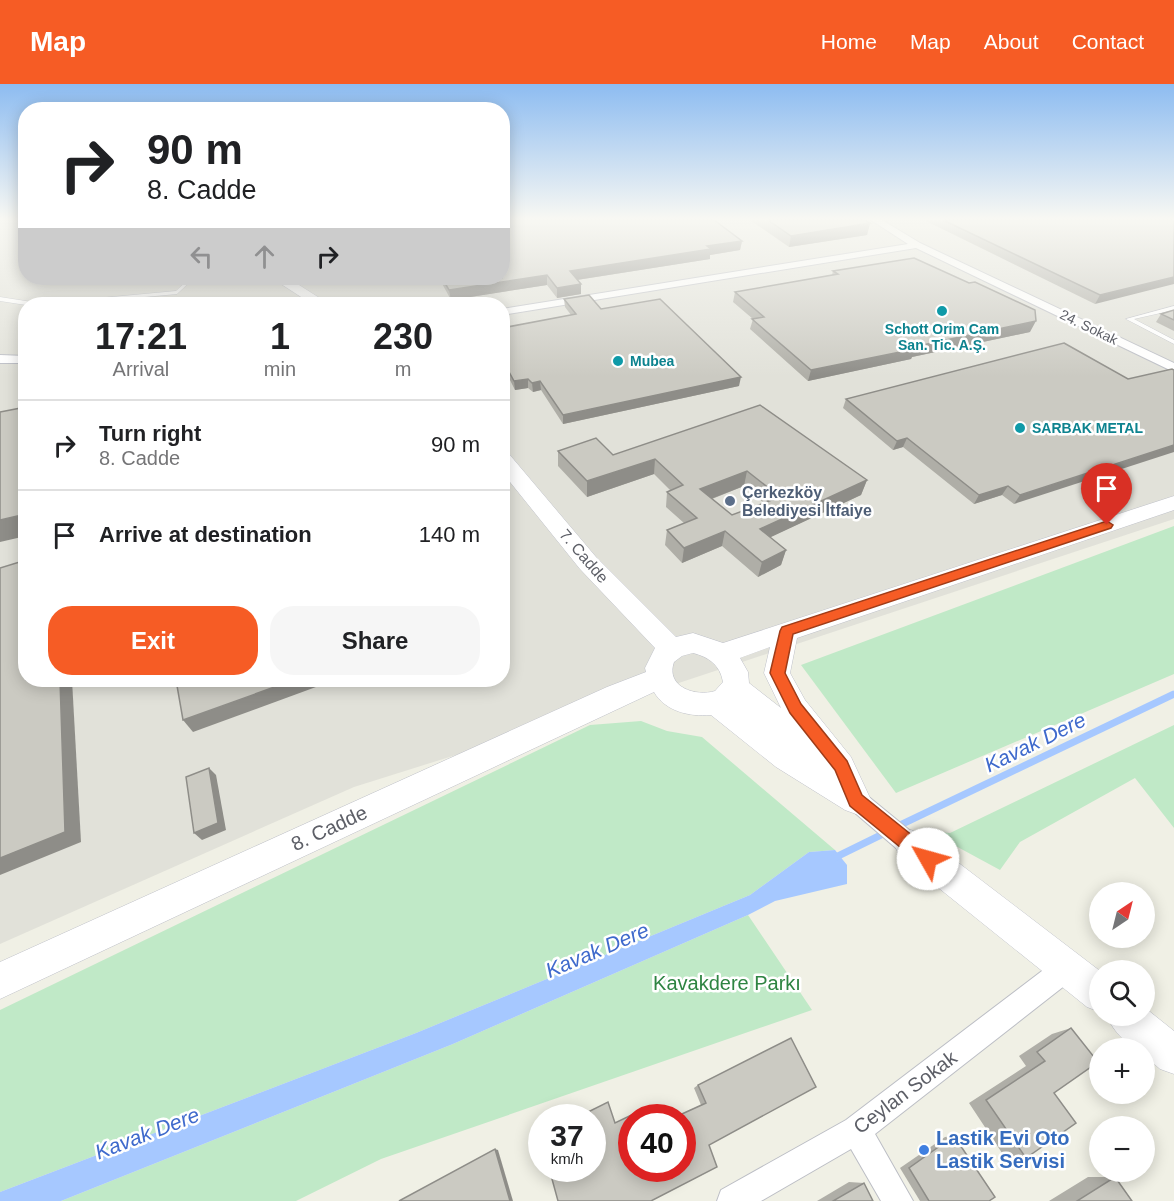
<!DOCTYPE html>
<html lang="en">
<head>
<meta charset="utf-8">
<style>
	body { margin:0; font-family:Arial,sans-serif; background:#f6f6f6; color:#202124; height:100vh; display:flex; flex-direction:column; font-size:22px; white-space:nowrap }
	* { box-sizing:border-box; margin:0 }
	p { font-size:20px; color:#757577 }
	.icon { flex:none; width:33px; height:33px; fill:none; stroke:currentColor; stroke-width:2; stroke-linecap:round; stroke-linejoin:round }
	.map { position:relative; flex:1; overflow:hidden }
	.side { position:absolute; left:18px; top:213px; width:492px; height:390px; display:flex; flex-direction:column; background:#fff; border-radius:24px; box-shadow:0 3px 15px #0003 }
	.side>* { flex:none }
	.hud { position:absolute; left:18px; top:18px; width:492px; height:183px; border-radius:24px; box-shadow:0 3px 15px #0003; background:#fff; color:#202124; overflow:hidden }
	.needle { width:39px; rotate:35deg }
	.controls { position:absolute; left:1089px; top:798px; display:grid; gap:12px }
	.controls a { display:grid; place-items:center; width:66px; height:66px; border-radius:50%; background:#fff; box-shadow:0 3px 15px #0003; font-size:30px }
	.speed { position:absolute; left:528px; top:1020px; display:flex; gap:12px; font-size:30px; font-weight:700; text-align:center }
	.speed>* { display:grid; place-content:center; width:78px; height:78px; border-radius:50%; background:#fff; box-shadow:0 3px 15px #0003; line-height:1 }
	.speed small { font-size:15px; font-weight:400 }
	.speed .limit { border:9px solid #d22; background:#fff; color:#111 }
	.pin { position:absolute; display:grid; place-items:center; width:51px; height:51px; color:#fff; margin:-62px -26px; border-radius:50% 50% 50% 0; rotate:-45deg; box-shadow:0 0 6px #0007 }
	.pin .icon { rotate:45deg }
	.me { position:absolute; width:66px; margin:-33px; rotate:308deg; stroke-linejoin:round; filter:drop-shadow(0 0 4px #0008) }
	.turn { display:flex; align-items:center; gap:21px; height:126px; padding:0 30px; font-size:27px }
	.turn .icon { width:78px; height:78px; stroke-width:2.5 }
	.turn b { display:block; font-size:42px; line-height:51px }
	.lanes { display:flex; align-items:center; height:57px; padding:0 30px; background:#0003; justify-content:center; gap:30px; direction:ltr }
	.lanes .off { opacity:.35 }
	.eta { display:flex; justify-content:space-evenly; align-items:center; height:102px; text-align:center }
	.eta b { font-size:36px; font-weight:700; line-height:42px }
	.cta { display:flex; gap:12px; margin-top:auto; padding:12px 30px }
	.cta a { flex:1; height:69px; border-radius:24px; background:#f65c25; color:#fff; font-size:24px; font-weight:700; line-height:69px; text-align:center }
	.cta a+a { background:#f6f6f6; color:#202124 }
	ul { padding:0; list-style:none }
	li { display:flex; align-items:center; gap:18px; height:90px; padding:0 30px; border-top:2px solid #e0e0e0 }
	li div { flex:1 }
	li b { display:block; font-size:22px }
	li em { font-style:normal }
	header { display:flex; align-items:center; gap:36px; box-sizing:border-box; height:84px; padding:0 30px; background:#f65c25; color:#fff }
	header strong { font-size:28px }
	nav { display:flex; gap:33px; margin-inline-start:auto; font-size:21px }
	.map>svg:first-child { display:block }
</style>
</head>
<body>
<header>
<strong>Map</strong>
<nav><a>Home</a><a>Map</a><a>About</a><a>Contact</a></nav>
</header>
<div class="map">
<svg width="1174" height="1117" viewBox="0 0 1174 1117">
	<rect width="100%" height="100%" fill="#f0f0e5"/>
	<path fill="#e1e1d9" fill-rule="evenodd" d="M0 136H25L26 194H502L503 136H1174V435L567 636 354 703 0 860ZM26 220H502V596H26Z"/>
	<g fill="#c0e9c7">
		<path d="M1174 442V590L896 709 801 581Z"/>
		<path d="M641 637 667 647 702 653 835 766 809 768 750 811 416 949 0 1108V926L590 641Z"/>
		<path d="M1174 641V744L1135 694 1020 758 1000 786 928 747 950 749Z"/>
		<path d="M748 831 812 926 381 1075 296 1117H61L453 960Z"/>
	</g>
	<path fill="#a6c8ff" d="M835 766 847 781V800L775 817 748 831 453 960 61 1117H0V1108L416 949 750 811 809 768Z"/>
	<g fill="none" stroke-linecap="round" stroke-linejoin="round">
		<g stroke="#a6c8ff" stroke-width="7">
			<path d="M896 743 1174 610"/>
			<path d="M834 774 887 748"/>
		</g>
		<defs>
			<g id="lane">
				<path d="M190 194H194L177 210 69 220H55L58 218 176 207Z"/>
				<path d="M0 213 32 218 35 220 26 221 0 217Z"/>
				<path d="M1174 222V226L1134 235 1174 256V260L1126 235Z"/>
			</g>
			<g id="street">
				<path d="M871 136H882L920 159 1174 279V288L916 164 502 231V225L908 160Z"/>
				<path d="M0 271 26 272V279H0Z"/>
				<path d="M856 706 864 709 919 754 922 762 919 770 911 773 903 770 848 723 845 716 848 709Z"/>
				<path d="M1068 870 1077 874 1081 883 1077 892 875 1050 913 1117H881L851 1065 761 1117H717L721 1106 846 1036 1059 874Z"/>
			</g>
			<g id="secondary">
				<path d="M272 194H288L329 220H312Z"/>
				<path d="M502 368 509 370 596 473 676 553 693 549 723 559 1174 412V426L797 554 790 589 805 616 851 673 871 716 867 726 856 730 845 726 776 683 711 631C689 633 665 627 654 608L0 915V878L607 603 646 588 645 584 655 564 580 485 502 388ZM770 563 764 589 781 624 749 599 748 588 740 574ZM693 569C709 573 720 581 723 598L715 607C696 613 665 603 674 578L682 572Z"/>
				<path d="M911 746 922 751 1100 887V928L1087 923 900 773 895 762 900 751Z"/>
				<path d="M1144 923 1174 947V990L1160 985 1144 971V964C1128 964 1113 947 1107 932H1144Z"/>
			</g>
		</defs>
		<use href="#lane" stroke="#bcbec5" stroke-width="1"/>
		<use href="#street" stroke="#bcbec5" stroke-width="2"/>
		<use href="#secondary" stroke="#bfc1c9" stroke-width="1"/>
		<use href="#lane" fill="#fff" fill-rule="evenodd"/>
		<use href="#street" fill="#fff" fill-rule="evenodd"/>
		<use href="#secondary" fill="#fff" fill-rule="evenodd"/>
	</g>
	<g fill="#afaea7" fill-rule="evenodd">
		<path d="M750 136H865L870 139 867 151 789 163Z"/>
		<path d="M924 136H1174L1095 220Z"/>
		<path d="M742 157 740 166 710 171V175L577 196 581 200V210L557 214 547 201 451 216 439 194H502Z"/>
		<path d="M833 187 1030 248 912 273 911 275 808 297 750 245 753 235 733 218 735 208 832 191Z"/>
		<path d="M564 215 601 225 739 302 563 340 541 306 533 308 528 304 515 306 504 284 502 283V244L571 231 565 223Z"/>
		<path d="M1174 226V247L1156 238 1161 230Z"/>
		<path d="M1128 295 1014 420 1002 411 974 420 903 363 893 366 843 324 846 315Z"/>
		<path d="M558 367 613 371 867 396 861 411 770 453 786 466 781 481 758 493 722 462 682 479 665 461 667 446 684 439 666 423 667 408 670 406 654 390 587 413 558 382ZM744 402 764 419 732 431 712 415Z"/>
		<path d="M1071 944 1054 1009 1026 1074 1006 1075 969 1019 1026 982 1019 972 1052 950Z"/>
		<path d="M791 954 816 1003 709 1061 717 1083 651 1117H558L549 1084H592V1034H576L608 1018 615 1039 646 1024 649 1034H632V1084H682V1034H673L701 1021 694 1004 698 1001Z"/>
		<path d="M954 1052 989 1117H920L900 1084 945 1053Z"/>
		<path d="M1088 1093H1115L1132 1117H1049Z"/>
		<path d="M849 1098 864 1099 873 1117H817Z"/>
	</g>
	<g fill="#8e8d88">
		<path d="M870 139 867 151 789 163 791 152Z"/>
		<path d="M742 157 740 166 710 171V175L570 197V187L707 162Z"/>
		<path d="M547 191V201L451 216 449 206Z"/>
		<path d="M1174 193V200L1095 220 1100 211Z"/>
		<path d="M581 200V210L557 214V204Z"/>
		<path d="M1036 237 1030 248 912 273 911 275 808 297 811 286 913 263Z"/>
		<path d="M741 293 739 302 563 340V331Z"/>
		<path d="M528 295V304L515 306 514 297Z"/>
		<path d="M540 297 541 306 533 308 532 299Z"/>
		<path d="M907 354 903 363 893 366 897 357Z"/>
		<path d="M1174 361V368L1014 420 1020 411Z"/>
		<path d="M655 375 654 390 587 413V397Z"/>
		<path d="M747 387 744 402 698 420 700 405Z"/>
		<path d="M867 396 861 411 756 460 760 445Z"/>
		<path d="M1008 402 1002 411 974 420 979 411Z"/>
		<path d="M26 430V452L0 458V436Z"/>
		<path d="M725 447 722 462 682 479 684 464Z"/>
		<path d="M786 466 781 481 758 493 762 478Z"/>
		<path d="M60 596H72L81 758 0 791V774Z"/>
		<path d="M294 596H335L193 648 183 636Z"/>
		<path d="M209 684 216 691 226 746 202 756 194 749Z"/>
		<path d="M495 1065 498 1066 513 1117H510Z"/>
	</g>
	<g fill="#cbcac2" stroke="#8e8d88" stroke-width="1.5" fill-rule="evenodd">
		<path d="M502 136H714L742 157 707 162 711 165 570 187 581 200 557 204 547 191 449 206 442 194H502Z"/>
		<path d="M768 136H865L870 139 791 152Z"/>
		<path d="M943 136H1174V193L1100 211Z"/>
		<path d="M914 174 969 199 975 198 1035 226 1036 237 913 263 915 265 811 286 752 235 764 233 735 208 838 190 833 187Z"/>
		<path d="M589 211 601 225 660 215 741 293 563 331 540 297 532 299 528 295 514 297 502 275V244L576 230 564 215Z"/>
		<path d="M1174 226V236L1161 230Z"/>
		<path d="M1064 259 1128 295 1172 285 1174 286V361L1020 411 1008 402 979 411 907 354 897 357 846 315Z"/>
		<path d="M760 321 867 396 760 445 786 466 762 478 725 447 684 464 667 446 697 434 667 408 683 401 655 375 587 397 558 367 596 354 613 371ZM747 387 780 413 732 431 700 405Z"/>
		<path d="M26 323V430L0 436V328Z"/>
		<path d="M26 476V596H60L65 748 0 774V484Z"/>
		<path d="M176 596H294L183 636Z"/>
		<path d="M209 684 218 739 194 749 186 693Z"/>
		<path d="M1071 944 1098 978 1054 1009 1076 1039 1026 1074 986 1016 1045 977 1037 968Z"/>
		<path d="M791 954 816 1003 709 1061 717 1083 651 1117H558L549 1084H592V1034H576L608 1018 615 1039 646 1024 649 1034H632V1084H682V1034H673L706 1019 698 1001Z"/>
		<path d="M954 1052 995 1113 989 1117H929L909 1084Z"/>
		<path d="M495 1065 510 1117H399Z"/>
		<path d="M1115 1093 1132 1117H1077Z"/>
		<path d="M864 1099 873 1117H833Z"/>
	</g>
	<linearGradient id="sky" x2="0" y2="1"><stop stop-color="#8dbcf1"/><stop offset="0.46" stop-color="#f8f8f3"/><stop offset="1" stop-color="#f8f8f3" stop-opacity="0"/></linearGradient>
	<rect width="1174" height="293" fill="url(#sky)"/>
	<path fill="#f65c25" stroke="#a03c18" stroke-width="1.5" d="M1107 437 1113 441 1111 444 793 550 785 589 801 620 847 677 862 711 934 769 937 775 934 781 928 783 922 781 850 722 835 686 790 629 770 589 780 547 782 543Z"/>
	<g fill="#0f9aa8" stroke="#fff" stroke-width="2">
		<circle cx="942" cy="227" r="6"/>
		<circle cx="618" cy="277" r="6"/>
		<circle cx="1020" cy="344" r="6"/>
	</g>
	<circle fill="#5c6f8a" stroke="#fff" stroke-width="2" cx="730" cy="417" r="6"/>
	<circle fill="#3f7fe0" stroke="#fff" stroke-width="2" cx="924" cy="1066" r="6"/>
	<g text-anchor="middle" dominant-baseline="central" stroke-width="5" stroke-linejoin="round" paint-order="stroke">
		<g font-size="14" fill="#5d5f67" stroke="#fff">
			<text transform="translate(1089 243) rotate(26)">24. Sokak</text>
		</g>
		<g font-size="14" font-weight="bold" fill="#0d838f" stroke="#fff" text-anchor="start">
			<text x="942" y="245" text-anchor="middle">Schott Orim Cam<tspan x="942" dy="16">San. Tic. A.Ş.</tspan></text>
			<text x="630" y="277">Mubea</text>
			<text x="1032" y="344">SARBAK METAL</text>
		</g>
		<g font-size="16" font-weight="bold" fill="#4e5e75" stroke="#fff" text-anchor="start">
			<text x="742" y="408">Çerkezköy<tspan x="742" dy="18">Belediyesi İtfaiye</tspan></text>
		</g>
		<g font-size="16" fill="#5d5f67" stroke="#fff">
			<text transform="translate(584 472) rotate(49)">7. Cadde</text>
		</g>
		<g font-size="20" fill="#5d5f67" stroke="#fff">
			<text transform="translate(329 744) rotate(-25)">8. Cadde</text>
			<text transform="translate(905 1008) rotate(-37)">Ceylan Sokak</text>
		</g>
		<g font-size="20" fill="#2e8442" stroke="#fff">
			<text x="727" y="899">Kavakdere Parkı</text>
		</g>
		<g font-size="20" font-weight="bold" fill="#366cbe" stroke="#fff" text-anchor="start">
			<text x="936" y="1054">Lastik Evi Oto<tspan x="936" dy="23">Lastik Servisi</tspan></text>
		</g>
		<g font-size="21" font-style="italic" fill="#3f6acc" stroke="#fff">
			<text transform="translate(1035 658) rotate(-26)">Kavak Dere</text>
			<text transform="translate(597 866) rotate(-23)">Kavak Dere</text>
			<text transform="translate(147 1049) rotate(-21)">Kavak Dere</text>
		</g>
	</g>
</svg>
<div class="controls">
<a><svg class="needle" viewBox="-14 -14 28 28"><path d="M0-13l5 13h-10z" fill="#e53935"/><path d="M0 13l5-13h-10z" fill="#757577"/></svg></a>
<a><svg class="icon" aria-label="search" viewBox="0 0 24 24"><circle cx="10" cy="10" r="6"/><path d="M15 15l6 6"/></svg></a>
<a>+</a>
<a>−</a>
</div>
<div class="speed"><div>37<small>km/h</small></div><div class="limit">40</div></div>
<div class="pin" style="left:1107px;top:441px;background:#d93025"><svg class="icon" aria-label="arrive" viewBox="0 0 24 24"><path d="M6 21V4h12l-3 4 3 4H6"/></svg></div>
<svg class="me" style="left:928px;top:775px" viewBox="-20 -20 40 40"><circle r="19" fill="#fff"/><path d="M0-13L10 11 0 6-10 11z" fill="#f65c25"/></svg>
<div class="hud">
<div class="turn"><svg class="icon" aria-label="right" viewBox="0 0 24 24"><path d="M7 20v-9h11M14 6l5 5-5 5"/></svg><div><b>90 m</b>8. Cadde</div></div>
<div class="lanes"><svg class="icon off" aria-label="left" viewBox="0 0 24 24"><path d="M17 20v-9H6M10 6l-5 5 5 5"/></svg><svg class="icon off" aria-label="ahead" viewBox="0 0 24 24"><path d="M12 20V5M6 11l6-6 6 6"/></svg><svg class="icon" aria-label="right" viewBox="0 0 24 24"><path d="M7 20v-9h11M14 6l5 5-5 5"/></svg></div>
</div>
<section class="side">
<div class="eta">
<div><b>17:21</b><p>Arrival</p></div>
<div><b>1</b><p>min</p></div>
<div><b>230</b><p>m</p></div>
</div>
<ul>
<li><svg class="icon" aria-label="right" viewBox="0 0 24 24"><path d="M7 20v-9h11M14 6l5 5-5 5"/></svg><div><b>Turn right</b><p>8. Cadde</p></div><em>90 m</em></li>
<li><svg class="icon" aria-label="arrive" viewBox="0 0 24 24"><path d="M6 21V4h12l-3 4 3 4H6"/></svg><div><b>Arrive at destination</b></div><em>140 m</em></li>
</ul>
<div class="cta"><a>Exit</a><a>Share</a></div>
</section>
</div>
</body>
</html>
